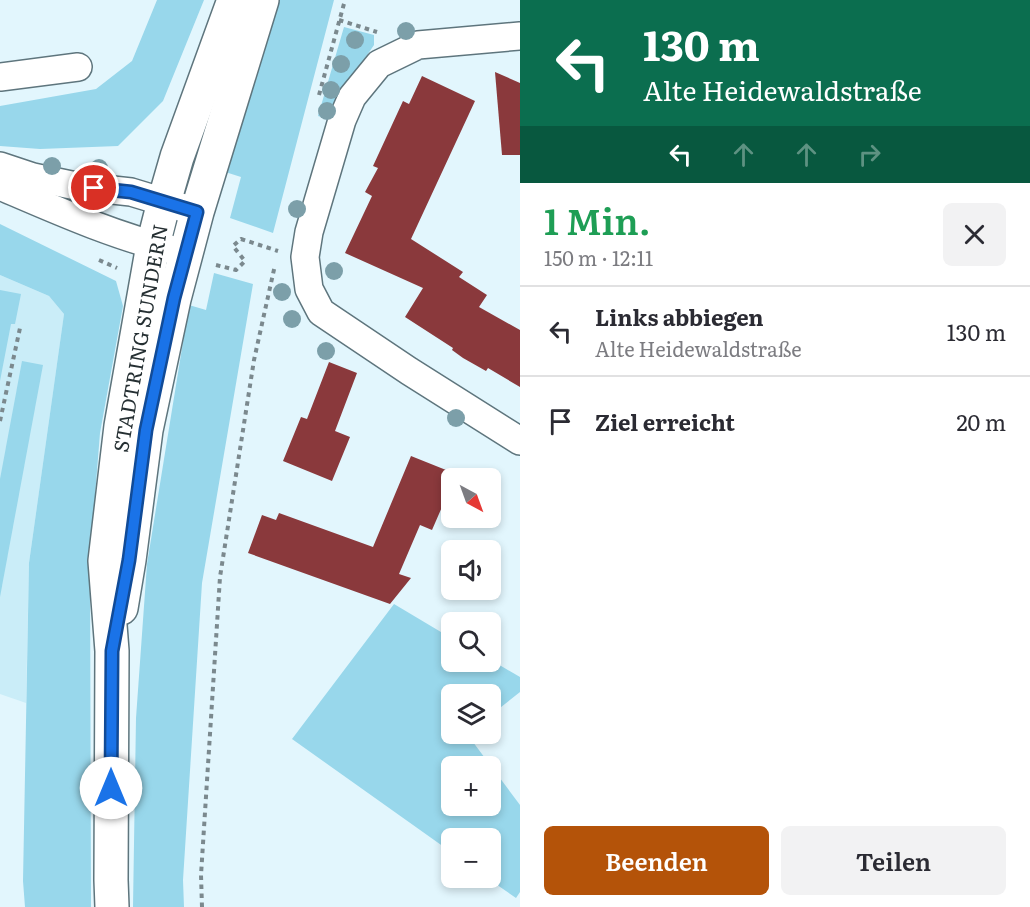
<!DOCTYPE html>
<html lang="de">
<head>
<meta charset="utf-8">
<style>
	body { margin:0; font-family:Literata,serif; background:#f2f2f3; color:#2b2b33; height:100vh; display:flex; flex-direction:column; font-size:22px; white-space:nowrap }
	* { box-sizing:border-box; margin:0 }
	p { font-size:20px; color:#7c7c81 }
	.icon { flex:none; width:33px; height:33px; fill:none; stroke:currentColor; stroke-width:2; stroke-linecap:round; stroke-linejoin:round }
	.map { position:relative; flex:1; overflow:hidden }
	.panel { display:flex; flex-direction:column; background:#fff; width:510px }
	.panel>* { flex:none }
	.banner { background:#0b6e4f; color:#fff; overflow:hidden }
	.needle { width:39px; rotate:139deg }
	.fabs { position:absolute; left:441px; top:468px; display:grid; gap:12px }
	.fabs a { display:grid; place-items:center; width:60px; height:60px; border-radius:9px; background:#fff; box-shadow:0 3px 9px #0003; font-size:30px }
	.pin { position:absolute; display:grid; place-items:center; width:51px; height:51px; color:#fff; margin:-26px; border:3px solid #fff; border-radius:50%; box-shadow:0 2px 6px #0007 }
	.me { position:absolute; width:66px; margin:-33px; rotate:0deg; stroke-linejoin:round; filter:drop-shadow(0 0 4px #0008) }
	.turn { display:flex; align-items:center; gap:21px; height:126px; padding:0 24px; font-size:27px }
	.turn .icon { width:78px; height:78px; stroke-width:2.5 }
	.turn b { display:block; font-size:42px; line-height:51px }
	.lanes { display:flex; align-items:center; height:57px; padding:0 24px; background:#0003; justify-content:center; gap:30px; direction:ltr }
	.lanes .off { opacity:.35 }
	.round { display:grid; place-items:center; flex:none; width:63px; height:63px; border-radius:9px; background:#f2f2f3 }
	.overview { display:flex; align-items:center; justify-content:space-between; height:102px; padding:0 24px }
	h1 { font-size:36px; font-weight:600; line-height:45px; color:#1e9e55 }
	.cta { display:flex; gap:12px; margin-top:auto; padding:12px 24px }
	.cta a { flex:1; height:69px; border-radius:9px; background:#b45309; color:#fff; font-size:24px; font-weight:600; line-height:69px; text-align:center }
	.cta a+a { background:#f2f2f3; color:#2b2b33 }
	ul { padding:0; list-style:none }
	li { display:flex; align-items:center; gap:18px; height:90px; padding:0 24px; border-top:2px solid #e1e1e2 }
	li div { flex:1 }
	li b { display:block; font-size:22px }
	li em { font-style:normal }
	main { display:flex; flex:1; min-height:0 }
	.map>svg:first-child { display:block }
</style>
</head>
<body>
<main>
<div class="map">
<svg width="520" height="907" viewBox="0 0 520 907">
	<rect width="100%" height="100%" fill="#e2f6fd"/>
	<path fill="#caedf8" d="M0 275 49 296 64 314 29 563 26 703 0 694Z"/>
	<g fill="#98d7eb" fill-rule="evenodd">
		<path d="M157 0H204L163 101 118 146 40 149 0 146V106L96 89 132 61Z"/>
		<path d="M274 0H334L273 233 230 218 241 177 219 170Z"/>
		<path d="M344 27 374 35V45L344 89 330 120 318 116Z"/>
		<path d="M0 224 116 281 123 306 100 433 90 559 91 907H25L23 881 29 563 64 314 49 296 0 275Z"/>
		<path d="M214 273 253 284 202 583 183 880 184 907H133L136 718 147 564 189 305 206 310Z"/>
		<path d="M0 290 21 294 15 324H11L0 381Z"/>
		<path d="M22 361 43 365 0 597V479Z"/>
		<path d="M394 604 451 638 452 662 491 660 520 677V692L491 715 490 694H452V734H467L520 805V892L516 898 487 878H490V838H452L451 852 292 739ZM452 766H490V806H452Z"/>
	</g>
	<g fill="#8a393c">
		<path d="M495 72 520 83V155H502Z"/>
		<path d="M422 76 475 101 411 239 463 272 459 277 487 295 479 307 520 330V387L488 368 486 371 463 358 452 350 453 348 405 317 423 288 345 253 372 196 365 192 378 168 373 166 403 101 409 104Z"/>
		<path d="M329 362 357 373 335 431 350 437 332 481 283 461 301 417 307 419Z"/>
		<path d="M411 456 456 474 454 478H452V484L432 530 420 525 399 574 411 578 390 604 248 553 262 515 276 520 279 513 373 547Z"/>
	</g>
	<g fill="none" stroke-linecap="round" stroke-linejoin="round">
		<defs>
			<g id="street">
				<path d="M520 36 418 45 379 64 352 97 342 120 309 232 305 257 309 289 321 312 409 371 520 441"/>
				<path d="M0 77 78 67"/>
				<path d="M0 166 33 177 76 186 131 192 197 212"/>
				<path d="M0 186C56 210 114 236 173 250"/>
			</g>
			<g id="secondary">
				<path d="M121 608 129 560 146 430 174 299 197 212 262 0"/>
				<path d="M112 907 111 880 112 651 105 561 121 426 153 245 164 202 177 157 234 0"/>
			</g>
		</defs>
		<use href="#street" stroke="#5e757d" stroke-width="30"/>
		<use href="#secondary" stroke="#5e757d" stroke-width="36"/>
		<g stroke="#7b898e" stroke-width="4" stroke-dasharray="4.5 4.5" stroke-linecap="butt">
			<path d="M339 20 377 32"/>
			<path d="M319 95 345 0"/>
			<path d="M99 260 117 268"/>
			<path d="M216 265 236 270 245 261 233 246 241 239 278 251"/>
			<path d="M0 421 20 328"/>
			<path d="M202 907 201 875 220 577 254 360 275 265"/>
		</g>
		<use href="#street" stroke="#fff" stroke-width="27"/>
		<use href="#secondary" stroke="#fff" stroke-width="33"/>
	</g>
	<g fill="#7c9fa9">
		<circle cx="406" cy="31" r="9"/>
		<circle cx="355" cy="40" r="9"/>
		<circle cx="341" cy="64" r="9"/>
		<circle cx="331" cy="90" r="9"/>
		<circle cx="327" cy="111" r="9"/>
		<circle cx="52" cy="166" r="9"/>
		<circle cx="99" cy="168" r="9"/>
		<circle cx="297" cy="209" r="9"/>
		<circle cx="334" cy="271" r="9"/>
		<circle cx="282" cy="292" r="9"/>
		<circle cx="292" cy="319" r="9"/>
		<circle cx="326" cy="351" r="9"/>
		<circle cx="456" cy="418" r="9"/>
	</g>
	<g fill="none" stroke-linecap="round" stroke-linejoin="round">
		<defs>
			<path id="route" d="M94 188 131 192 197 212 174 298 146 430 129 560 112 651 111 788"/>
		</defs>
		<use href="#route" stroke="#114b97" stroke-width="15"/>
		<use href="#route" stroke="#1a73e8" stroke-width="10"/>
	</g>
	<g text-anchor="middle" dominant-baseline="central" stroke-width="6" stroke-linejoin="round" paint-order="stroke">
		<g font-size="20" fill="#252f32" stroke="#fff">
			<text transform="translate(139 338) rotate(-80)">STADTRING SUNDERN</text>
		</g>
	</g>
</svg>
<div class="fabs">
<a><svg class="needle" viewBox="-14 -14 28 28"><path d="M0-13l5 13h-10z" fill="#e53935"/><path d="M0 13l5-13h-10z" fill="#7c7c81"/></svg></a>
<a><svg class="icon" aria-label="sound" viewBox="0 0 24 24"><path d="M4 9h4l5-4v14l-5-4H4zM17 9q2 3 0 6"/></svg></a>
<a><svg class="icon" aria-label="search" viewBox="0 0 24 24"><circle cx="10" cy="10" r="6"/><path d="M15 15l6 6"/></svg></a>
<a><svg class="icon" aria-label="layers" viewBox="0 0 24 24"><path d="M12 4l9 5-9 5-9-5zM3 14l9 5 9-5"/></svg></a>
<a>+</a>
<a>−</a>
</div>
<div class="pin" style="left:94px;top:188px;background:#d93025"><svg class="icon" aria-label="arrive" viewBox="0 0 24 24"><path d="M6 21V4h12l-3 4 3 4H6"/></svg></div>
<svg class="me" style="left:111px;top:788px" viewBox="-20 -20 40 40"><circle r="19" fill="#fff"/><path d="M0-13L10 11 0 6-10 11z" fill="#1a73e8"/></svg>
</div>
<section class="panel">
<div class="banner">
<div class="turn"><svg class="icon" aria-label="left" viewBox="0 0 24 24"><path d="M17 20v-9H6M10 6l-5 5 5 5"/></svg><div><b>130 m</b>Alte Heidewaldstraße</div></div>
<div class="lanes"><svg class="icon" aria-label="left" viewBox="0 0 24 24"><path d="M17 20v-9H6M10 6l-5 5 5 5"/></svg><svg class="icon off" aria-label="ahead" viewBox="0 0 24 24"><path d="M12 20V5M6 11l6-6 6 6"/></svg><svg class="icon off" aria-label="ahead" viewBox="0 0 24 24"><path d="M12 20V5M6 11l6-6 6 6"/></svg><svg class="icon off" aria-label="right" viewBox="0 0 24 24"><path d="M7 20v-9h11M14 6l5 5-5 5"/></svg></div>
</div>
<div class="overview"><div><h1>1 Min.</h1><p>150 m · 12:11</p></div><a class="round"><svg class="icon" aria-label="close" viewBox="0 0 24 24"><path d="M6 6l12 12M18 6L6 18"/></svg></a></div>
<ul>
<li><svg class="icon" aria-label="left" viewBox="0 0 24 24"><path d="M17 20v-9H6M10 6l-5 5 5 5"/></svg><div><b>Links abbiegen</b><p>Alte Heidewaldstraße</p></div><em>130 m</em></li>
<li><svg class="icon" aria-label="arrive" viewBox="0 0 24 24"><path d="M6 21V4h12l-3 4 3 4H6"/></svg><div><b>Ziel erreicht</b></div><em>20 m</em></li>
</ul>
<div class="cta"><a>Beenden</a><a>Teilen</a></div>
</section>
</main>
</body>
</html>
